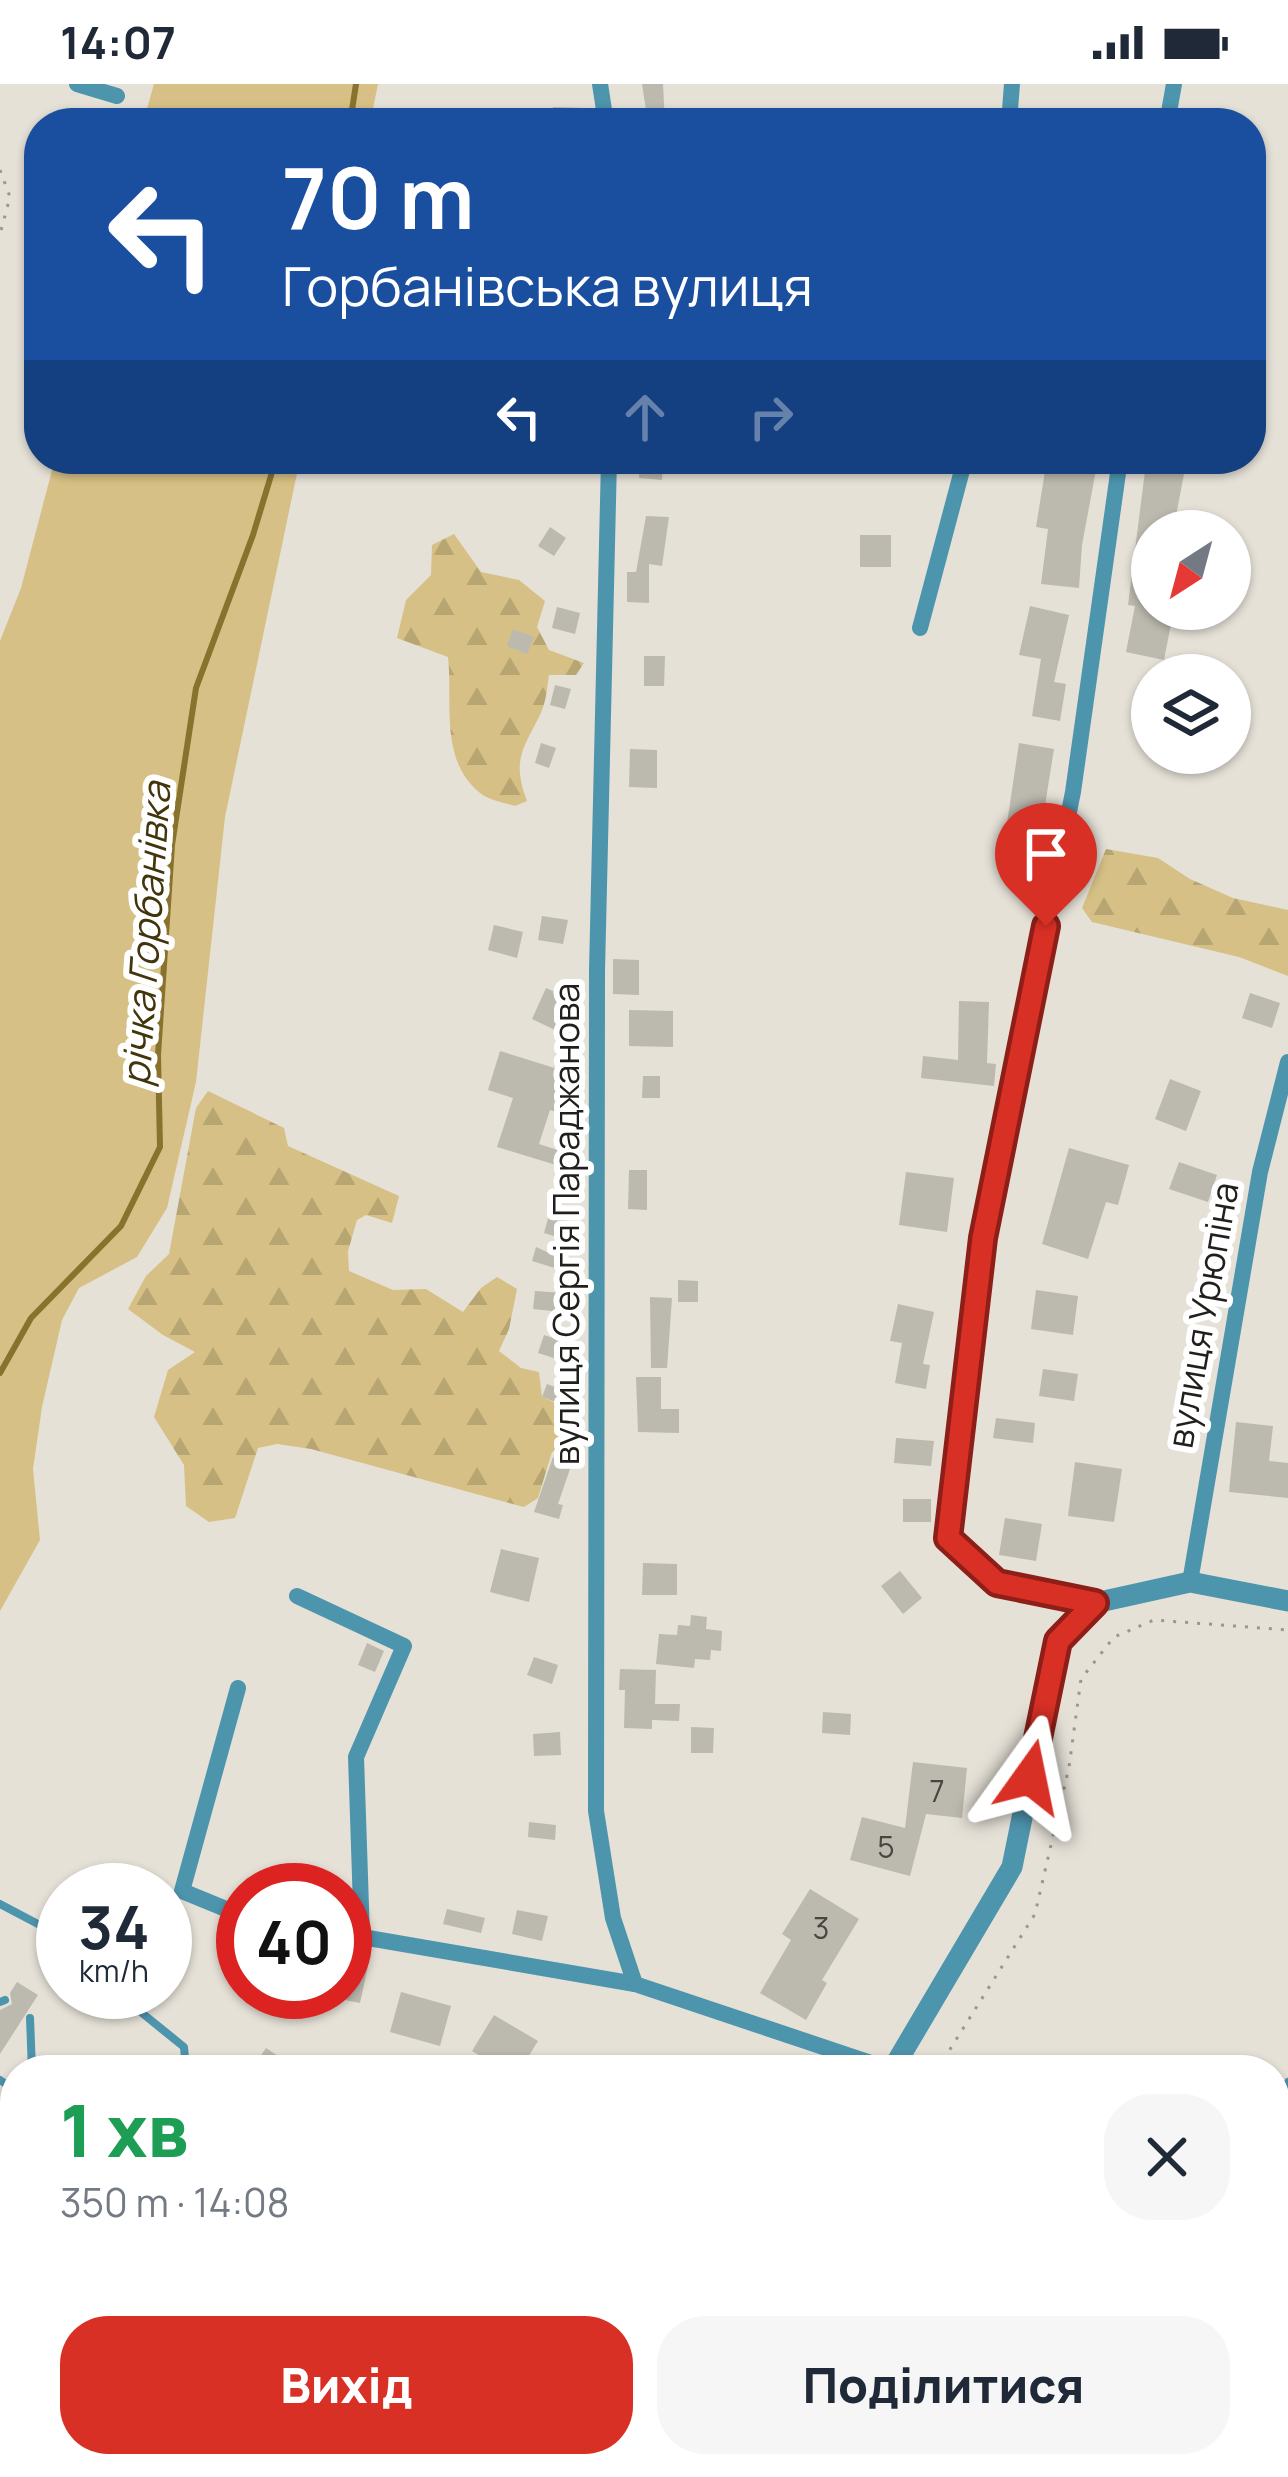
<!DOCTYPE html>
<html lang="uk">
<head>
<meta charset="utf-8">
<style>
	body { margin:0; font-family:Manrope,sans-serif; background:#f6f6f7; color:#1f2937; height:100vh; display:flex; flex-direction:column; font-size:45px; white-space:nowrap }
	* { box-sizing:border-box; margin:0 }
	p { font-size:39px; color:#747a83 }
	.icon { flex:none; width:66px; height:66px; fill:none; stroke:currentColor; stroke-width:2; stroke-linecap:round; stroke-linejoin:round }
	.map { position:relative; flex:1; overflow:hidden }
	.side { position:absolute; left:0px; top:1971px; width:1290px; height:423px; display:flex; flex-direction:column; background:#fff; border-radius:48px 48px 0 0; box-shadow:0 3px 9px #0004 }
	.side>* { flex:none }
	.guide { position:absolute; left:24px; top:24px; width:1242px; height:366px; border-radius:48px; box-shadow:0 3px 9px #0004; background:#1a4fa0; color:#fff; overflow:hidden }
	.needle { width:78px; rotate:216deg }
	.tools { position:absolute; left:1131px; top:426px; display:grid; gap:24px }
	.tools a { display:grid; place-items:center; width:120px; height:120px; border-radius:50%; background:#fff; box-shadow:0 3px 9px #0004; font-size:60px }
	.speed { position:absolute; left:36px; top:1779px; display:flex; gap:24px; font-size:60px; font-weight:700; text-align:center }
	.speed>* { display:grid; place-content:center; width:156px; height:156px; border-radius:50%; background:#fff; box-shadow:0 3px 9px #0004; line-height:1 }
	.speed small { font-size:30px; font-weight:400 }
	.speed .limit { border:18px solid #d22; background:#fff; color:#111 }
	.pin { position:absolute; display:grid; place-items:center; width:102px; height:102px; color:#fff; margin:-123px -51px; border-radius:50% 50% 50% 0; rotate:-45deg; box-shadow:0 0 12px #0007 }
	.pin .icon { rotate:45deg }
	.me { position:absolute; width:132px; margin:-66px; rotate:12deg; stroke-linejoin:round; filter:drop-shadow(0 0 9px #0008) }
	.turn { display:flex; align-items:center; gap:42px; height:252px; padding:0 60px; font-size:54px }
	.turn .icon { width:156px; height:156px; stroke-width:2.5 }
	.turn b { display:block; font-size:84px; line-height:102px }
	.lanes { display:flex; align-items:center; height:114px; padding:0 60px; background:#0003; justify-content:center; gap:60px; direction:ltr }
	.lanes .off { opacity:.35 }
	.round { display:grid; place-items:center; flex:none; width:126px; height:126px; border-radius:48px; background:#f6f6f7 }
	.overview { display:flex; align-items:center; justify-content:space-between; height:204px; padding:0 60px }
	h1 { font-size:72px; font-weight:800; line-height:90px; color:#1e9e55 }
	.cta { display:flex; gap:24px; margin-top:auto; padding:24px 60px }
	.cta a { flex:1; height:138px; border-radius:48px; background:#d93025; color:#fff; font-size:48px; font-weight:800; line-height:138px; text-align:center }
	.cta a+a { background:#f6f6f7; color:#1f2937 }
	.status { display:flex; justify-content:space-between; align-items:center; height:84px; padding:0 60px; background:#fff; direction:ltr }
	.status svg { height:33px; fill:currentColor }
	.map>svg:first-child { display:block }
</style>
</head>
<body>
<div class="status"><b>14:07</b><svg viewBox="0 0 49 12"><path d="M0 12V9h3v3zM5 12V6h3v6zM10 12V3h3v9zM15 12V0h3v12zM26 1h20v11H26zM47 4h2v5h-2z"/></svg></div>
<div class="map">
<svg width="1288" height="2393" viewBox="0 0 1288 2393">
	<defs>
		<pattern id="forest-firs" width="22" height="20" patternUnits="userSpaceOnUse" patternTransform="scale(3)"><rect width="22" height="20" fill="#d6c085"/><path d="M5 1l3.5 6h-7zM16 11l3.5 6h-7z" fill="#b7a572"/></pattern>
	</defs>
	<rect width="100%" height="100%" fill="#e5e1d7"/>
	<g fill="#d6c085">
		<path d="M154 0H378L370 39H143Z"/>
		<path d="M55 375H300L225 733 196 998 167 1124 137 1173 79 1204 62 1236 42 1323 33 1385 40 1456 0 1527V557L21 504Z"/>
		<path d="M0 2162 15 2172V2379H286L278 2393H0Z"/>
	</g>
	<g fill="url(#forest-firs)">
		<path d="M454 450 481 488 519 496 545 517 537 543 549 566 584 579 576 591H549C547 604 546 619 540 631 522 667 512 676 527 717L515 722C505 719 488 716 480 709 439 676 453 619 448 573L397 554 406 516 431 491 432 461Z"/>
		<path d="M1106 765 1158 774 1190 795 1233 814 1288 826V892L1239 873 1092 838 1082 824Z"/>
		<path d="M208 1007 284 1044 288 1062 399 1112 392 1139 366 1131 357 1136 348 1167 349 1187 393 1206 426 1205 463 1228 481 1204 497 1193 517 1205 509 1245 499 1267 521 1284 539 1288 542 1313 577 1328 578 1350 568 1361 552 1368 538 1414 524 1423 311 1365 277 1360 258 1364 235 1434 209 1438 186 1422 184 1381 154 1333 168 1286 195 1268 163 1251 128 1225 146 1192 169 1170 196 1024Z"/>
		<path d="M0 2141 15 2148V2218L0 2207Z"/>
		<path d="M193 2379H384L407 2393H184Z"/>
	</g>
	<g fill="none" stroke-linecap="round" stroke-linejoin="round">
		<g stroke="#89722e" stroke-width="6">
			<path d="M350 39 356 0"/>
			<path d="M0 1289 31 1234 121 1142 160 1063 158 971 172 761 196 604 253 451 276 375"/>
		</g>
	</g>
	<g fill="#bcb9af">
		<path d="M642 0H663L665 39H648Z"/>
		<path d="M553 23 587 24V39H552Z"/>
		<path d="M641 375 663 377 662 396 639 394Z"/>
		<path d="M1047 375H1098L1082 461 1079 504 1041 500 1048 445 1036 443Z"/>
		<path d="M1146 379 1185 385 1173 447H1152V525H1168L1167 539 1171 540 1164 576 1126 568 1135 522 1128 521Z"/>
		<path d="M646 432 669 433 662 482 649 480V519L627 518V488H636Z"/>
		<path d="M550 443 566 454 554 472 538 462Z"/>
		<rect x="860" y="451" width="31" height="32"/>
		<path d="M1030 522 1069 531 1054 598 1066 600 1060 637 1032 632 1041 575 1019 571Z"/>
		<path d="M557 523 580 529 575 550 552 544Z"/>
		<path d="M513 545 534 553 527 570 507 562Z"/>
		<path d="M644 572H665L664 602H644Z"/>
		<path d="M555 601 571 605 565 625 550 621Z"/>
		<path d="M541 659 556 664 549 684 535 679Z"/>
		<path d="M1019 659 1054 665 1038 765 1004 759Z"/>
		<path d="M630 665 657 666V704L629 703Z"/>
		<path d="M542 832 568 836 563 860 538 856Z"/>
		<path d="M494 841 523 848 517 874 488 866Z"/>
		<path d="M613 875 639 876V911L613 910Z"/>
		<path d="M546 904 571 915 557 947 532 935Z"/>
		<path d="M1250 909 1280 919 1272 944 1242 934Z"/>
		<path d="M959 917 989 918 987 979 996 980 994 1002 921 994 923 972 958 976Z"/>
		<path d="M629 926 673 927V963L629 962Z"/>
		<path d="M500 967 561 986 556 1000 582 1008 574 1033 550 1026 539 1060 573 1071 569 1085 497 1063 513 1014 488 1006Z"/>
		<path d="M643 992H660V1014H642Z"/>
		<path d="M1170 995 1201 1007 1186 1047 1155 1035Z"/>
		<path d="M1069 1064 1129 1081 1118 1121 1106 1118 1088 1175 1042 1160Z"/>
		<path d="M1179 1078 1217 1091 1208 1118 1169 1105Z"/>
		<path d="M629 1086H647V1126L628 1125Z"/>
		<path d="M906 1088 954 1094 947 1148 899 1141Z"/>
		<path d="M549 1131 569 1137 564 1155 544 1149Z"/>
		<path d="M536 1163 577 1182 574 1190 532 1177Z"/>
		<path d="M678 1196 698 1197V1218H678Z"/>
		<path d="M1036 1206 1078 1212 1073 1251 1031 1245Z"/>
		<path d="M535 1207 563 1209 561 1228 533 1225Z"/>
		<path d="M650 1213 672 1214 667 1284H651Z"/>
		<path d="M898 1220 934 1228 923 1280 930 1281 926 1305 895 1299 902 1259 890 1257Z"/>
		<path d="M544 1251 566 1258 560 1276 538 1269Z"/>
		<path d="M1043 1285 1078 1290 1074 1317 1039 1312Z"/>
		<path d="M636 1293H661V1325H679V1349L638 1348Z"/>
		<path d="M547 1300 566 1307 561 1320 542 1313Z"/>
		<path d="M996 1334 1035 1339 1033 1359 993 1354Z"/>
		<path d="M1236 1338 1273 1342 1269 1377 1288 1379V1414L1229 1408Z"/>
		<path d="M896 1354 934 1357 931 1382 894 1379Z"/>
		<path d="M553 1373 572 1379 558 1420 563 1421 559 1435 534 1428Z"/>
		<path d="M1075 1378 1122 1385 1114 1438 1068 1432Z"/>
		<rect x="903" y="1415" width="28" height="23"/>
		<path d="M1005 1434 1042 1440 1036 1477 999 1471Z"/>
		<path d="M501 1465 539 1474 529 1518 490 1508Z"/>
		<path d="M643 1479 677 1480V1511H642Z"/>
		<path d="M900 1487 922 1514 903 1530 881 1502Z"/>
		<path d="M691 1531 707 1533 706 1545 722 1547 721 1567 711 1566 710 1576 695 1575 694 1584 656 1580 659 1550 677 1551 678 1541 690 1542Z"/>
		<path d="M367 1559 384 1567 375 1588 358 1581Z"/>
		<path d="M534 1573 558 1581 552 1600 527 1591Z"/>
		<path d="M620 1585 656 1586 655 1620H680L679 1637 652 1636V1645L624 1644 625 1606H619Z"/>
		<path d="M823 1628 851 1630 850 1651 822 1649Z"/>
		<path d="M691 1643 714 1644 713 1669H691Z"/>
		<path d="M560 1648 561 1671 534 1672 533 1650Z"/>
		<path d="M913 1678 967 1684 962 1734 926 1730 910 1792 850 1776 862 1733 905 1744Z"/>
		<path d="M529 1738 556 1741 555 1756 528 1753Z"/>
		<path d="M810 1805 859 1835 822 1896 827 1899 806 1936 760 1909 791 1856 782 1850Z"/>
		<path d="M447 1825 485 1834 481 1849 443 1840Z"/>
		<path d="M517 1826 548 1832 542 1857 512 1850Z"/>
		<path d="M345 1877 368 1882 360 1919 345 1916Z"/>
		<path d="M17 1898 38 1911 0 1970V1926L12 1920 10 1909Z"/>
		<path d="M401 1908 451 1922 440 1962 390 1948Z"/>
		<path d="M494 1931 538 1957 520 1986H503L472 1967Z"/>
		<path d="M266 1964 299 1986H251Z"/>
		<path d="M0 2280 15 2290V2334L0 2324Z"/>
		<path d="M948 2379H1027L1018 2393H970Z"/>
		<path d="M1236 2379H1284L1275 2393H1258Z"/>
	</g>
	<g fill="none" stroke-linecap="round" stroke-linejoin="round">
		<g stroke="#9a978f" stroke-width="3" stroke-dasharray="3 9" stroke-linecap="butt">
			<path d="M0 86 10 113 0 150"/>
			<path d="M937 1986 1035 1830 1069 1683 1081 1595 1114 1553 1154 1536 1288 1546"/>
			<path d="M0 2171 15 2180"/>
			<path d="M337 2379 360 2393"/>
			<path d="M550 2379 572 2393"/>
			<path d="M79 2393 88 2379"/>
			<path d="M707 2393 714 2379"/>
		</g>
		<g stroke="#4d94ad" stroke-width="8">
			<path d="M0 1820 55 1849"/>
			<path d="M0 1918 5 1916"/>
			<path d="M142 1929 184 1963 186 1986"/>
			<path d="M30 1934 32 1986"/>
			<path d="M0 1996 15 2006"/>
			<path d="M1275 2019 1288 1998"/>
			<path d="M1275 2279 1288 2258"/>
			<path d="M888 2379 910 2393"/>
			<path d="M1073 2379 1095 2393"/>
			<path d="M1187 2379 1207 2393"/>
			<path d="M141 2393 149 2379"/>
			<path d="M1044 2393 1053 2379"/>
		</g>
		<g stroke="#4d94ad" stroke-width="16">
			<path d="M77 0 117 12"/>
			<path d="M600 0 606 39"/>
			<path d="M1009 39 1012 0"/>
			<path d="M1167 39 1174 0"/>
			<path d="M609 375 597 887 596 1727 613 1834 635 1900"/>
			<path d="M920 544 965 375"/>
			<path d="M1190 1498 1260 1088 1288 978"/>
			<path d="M297 1512 404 1562 356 1673 362 1852"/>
			<path d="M1095 1519 997 1499 948 1454 983 1154 1073 708 1120 375"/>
			<path d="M238 1604 182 1807 243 1832"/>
			<path d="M345 1850 635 1900 892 1986"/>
		</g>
		<g stroke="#4d94ad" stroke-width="21">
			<path d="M892 1986 1012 1783 1058 1557 1095 1519 1190 1498 1288 1517"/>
			<path d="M653 2393 662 2379"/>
		</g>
		<g stroke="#15495a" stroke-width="24">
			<path d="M0 2064 15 2073"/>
			<path d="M500 2379 523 2393"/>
		</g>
	</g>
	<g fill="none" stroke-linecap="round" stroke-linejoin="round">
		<defs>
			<path id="route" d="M1030 1693 1058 1557 1095 1519 997 1499 948 1454 983 1154 1046 842"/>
		</defs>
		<use href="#route" stroke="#8d1f18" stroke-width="30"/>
		<use href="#route" stroke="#d93025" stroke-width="21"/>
	</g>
	<g text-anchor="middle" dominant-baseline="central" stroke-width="12" stroke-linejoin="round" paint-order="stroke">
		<g font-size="30" fill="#484641">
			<text x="937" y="1706">7</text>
			<text x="886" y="1762">5</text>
			<text x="821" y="1843">3</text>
		</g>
		<g font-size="36" fill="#211f1c" stroke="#fff">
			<text transform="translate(565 1140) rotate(-90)">вулиця Сергія Параджанова</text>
			<text transform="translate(1202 1231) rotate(-80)">вулиця Урюпіна</text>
		</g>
		<g font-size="39" font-style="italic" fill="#42350c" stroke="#fff">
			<text transform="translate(145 850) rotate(-86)">річка Горбанівка</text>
		</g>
	</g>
</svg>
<div class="tools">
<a><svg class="needle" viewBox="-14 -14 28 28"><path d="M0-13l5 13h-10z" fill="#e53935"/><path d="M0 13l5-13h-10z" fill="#747a83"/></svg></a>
<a><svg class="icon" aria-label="layers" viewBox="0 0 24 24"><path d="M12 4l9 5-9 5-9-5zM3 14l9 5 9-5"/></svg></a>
</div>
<div class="speed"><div>34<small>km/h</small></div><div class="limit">40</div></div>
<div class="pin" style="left:1046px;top:842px;background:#d93025"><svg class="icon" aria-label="arrive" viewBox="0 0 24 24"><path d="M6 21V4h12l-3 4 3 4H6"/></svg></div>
<svg class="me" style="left:1030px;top:1693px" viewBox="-20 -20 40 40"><path d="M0-17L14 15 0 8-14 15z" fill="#d93025" stroke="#fff" stroke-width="4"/></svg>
<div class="guide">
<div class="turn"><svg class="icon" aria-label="left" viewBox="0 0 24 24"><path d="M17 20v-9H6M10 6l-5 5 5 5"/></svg><div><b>70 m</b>Горбанівська вулиця</div></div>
<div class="lanes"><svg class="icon" aria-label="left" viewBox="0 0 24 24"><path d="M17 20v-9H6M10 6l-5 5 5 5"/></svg><svg class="icon off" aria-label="ahead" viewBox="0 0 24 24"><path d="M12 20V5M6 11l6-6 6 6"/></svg><svg class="icon off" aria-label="right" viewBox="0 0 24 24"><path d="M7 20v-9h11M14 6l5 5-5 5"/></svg></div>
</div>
<section class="side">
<div class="overview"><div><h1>1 хв</h1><p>350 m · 14:08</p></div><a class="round"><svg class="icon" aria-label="close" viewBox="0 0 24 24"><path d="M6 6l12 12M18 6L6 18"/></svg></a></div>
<div class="cta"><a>Вихід</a><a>Поділитися</a></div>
</section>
</div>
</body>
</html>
